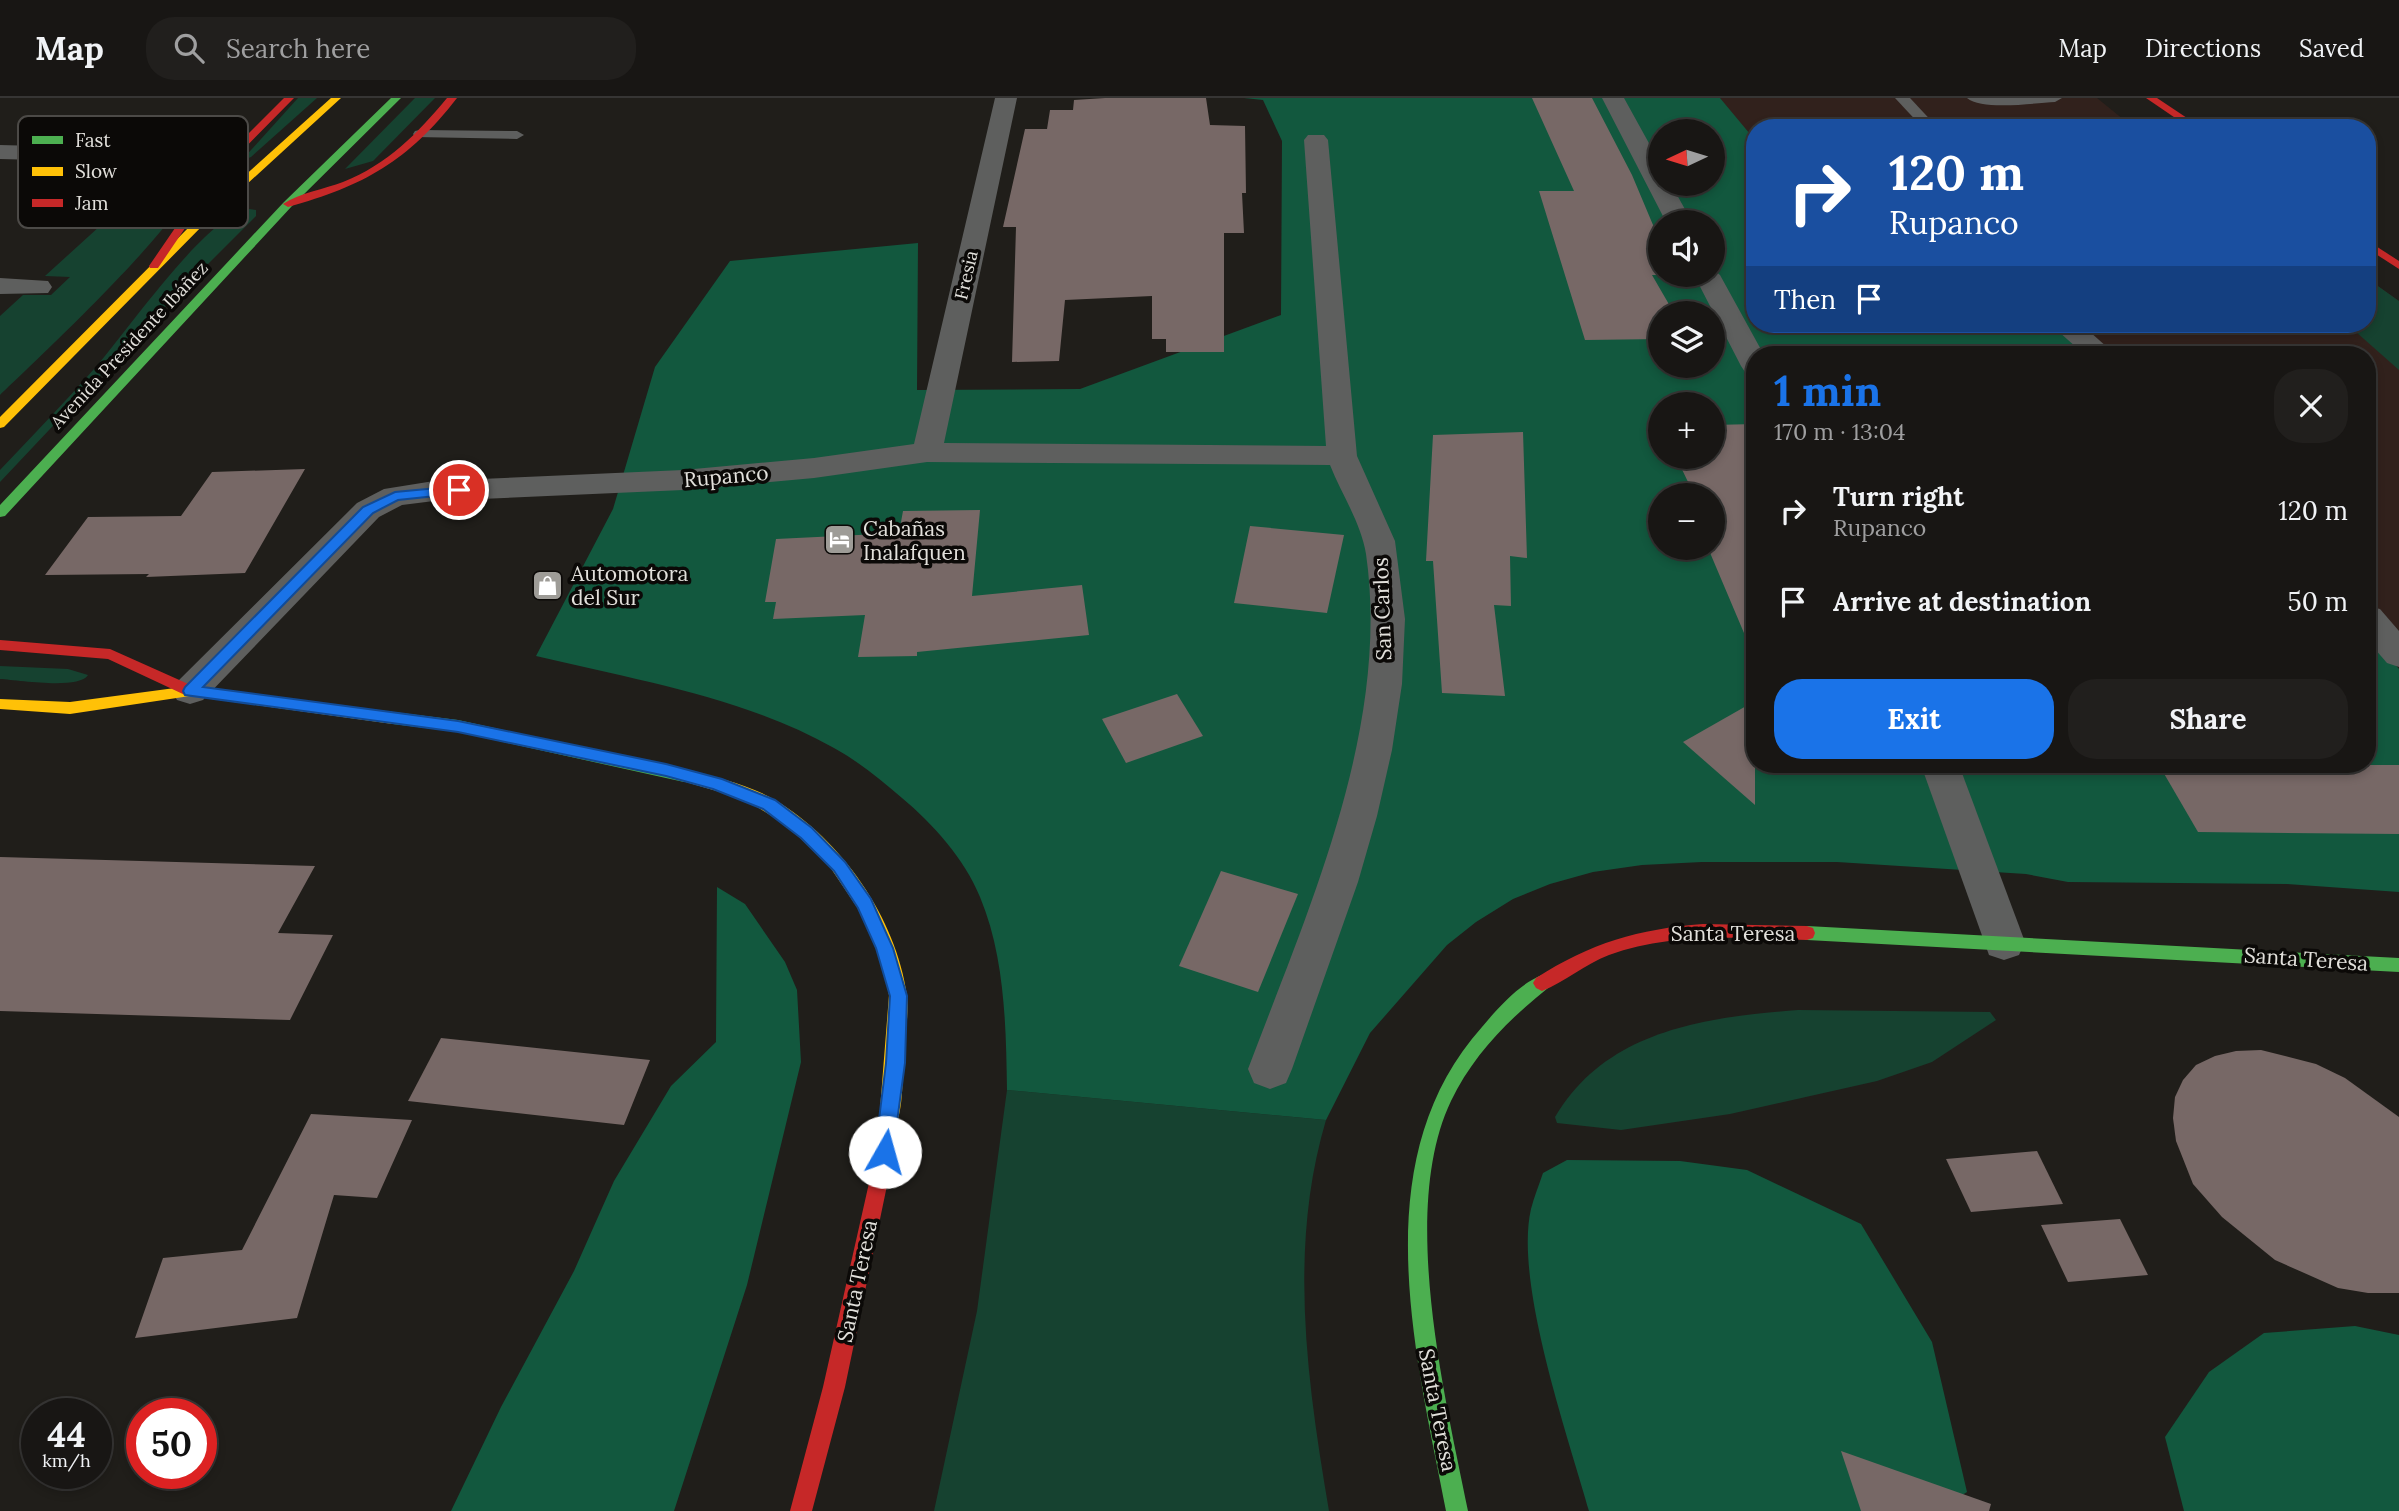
<!DOCTYPE html>
<html lang="en">
<head>
<meta charset="utf-8">
<style>
	body { margin:0; font-family:Lora,serif; background:#211f1d; color:#f1f3f6; height:100vh; display:flex; flex-direction:column; font-size:26px; white-space:nowrap }
	* { box-sizing:border-box; margin:0 }
	p { font-size:23px; color:#9f9fa0 }
	.icon { flex:none; width:38px; height:38px; fill:none; stroke:currentColor; stroke-width:2; stroke-linecap:round; stroke-linejoin:round }
	.map { position:relative; flex:1; overflow:hidden }
	.drawer { position:absolute; left:1746px; top:248px; width:630px; height:427px; display:flex; flex-direction:column; background:#181614; border-radius:28px; box-shadow:0 4px 10px #0003,0 0 0 2px #363534 }
	.drawer>* { flex:none }
	.guide { position:absolute; left:1746px; top:21px; width:630px; height:214px; border-radius:28px; box-shadow:0 4px 10px #0003,0 0 0 2px #363534; background:#1a4fa0; color:#fff; overflow:hidden }
	.needle { width:46px; rotate:266deg }
	.tools { position:absolute; left:1648px; top:21px; display:grid; gap:14px }
	.tools a { display:grid; place-items:center; width:77px; height:77px; border-radius:50%; background:#181614; box-shadow:0 4px 10px #0003,0 0 0 2px #363534; font-size:35px }
	.speed { position:absolute; left:21px; top:1300px; display:flex; gap:14px; font-size:35px; font-weight:700; text-align:center }
	.speed>* { display:grid; place-content:center; width:91px; height:91px; border-radius:50%; background:#181614; box-shadow:0 4px 10px #0003,0 0 0 2px #363534; line-height:1 }
	.speed small { font-size:18px; font-weight:400 }
	.speed .limit { border:10px solid #d22; background:#fff; color:#111 }
	.pin { position:absolute; display:grid; place-items:center; width:60px; height:60px; color:#fff; margin:-30px; border:4px solid #fff; border-radius:50%; box-shadow:0 2px 7px #0007 }
	.me { position:absolute; width:77px; margin:-38px; rotate:7deg; stroke-linejoin:round; filter:drop-shadow(0 0 5px #0008) }
	.turn { display:flex; align-items:center; gap:24px; height:147px; padding:0 28px; font-size:32px }
	.turn .icon { width:91px; height:91px; stroke-width:2.5 }
	.turn b { display:block; font-size:49px; line-height:60px }
	.then { display:flex; align-items:center; height:66px; padding:0 28px; background:#0003; gap:14px; font-size:26px }
	.round { display:grid; place-items:center; flex:none; width:74px; height:74px; border-radius:28px; background:#211f1d }
	.overview { display:flex; align-items:center; justify-content:space-between; height:119px; padding:0 28px }
	h1 { font-size:42px; font-weight:700; line-height:52px; color:#1a73e8 }
	.button { display:flex; gap:14px; margin-top:auto; padding:14px 28px }
	.button a { flex:1; height:80px; border-radius:28px; background:#1a73e8; color:#fff; font-size:28px; font-weight:700; line-height:80px; text-align:center }
	.button a+a { background:#211f1d; color:#f1f3f6 }
	ul { padding:0; list-style:none }
	li { display:flex; align-items:center; gap:21px; height:91px; padding:0 28px }
	li div { flex:1 }
	li b { display:block; font-size:26px }
	li em { font-style:normal }
	header { display:flex; align-items:center; gap:42px; box-sizing:border-box; height:98px; padding:0 35px; background:#181614; border-bottom:2px solid #363534 }
	header strong { font-size:33px }
	nav { display:flex; gap:38px; margin-inline-start:auto; font-size:24px }
	.search { width:490px; height:63px; background:#211f1d; display:flex; align-items:center; gap:18px; box-sizing:border-box; padding:0 24px; border-radius:28px; color:#9f9fa0; font-size:26px }
	.map>svg:first-child { display:block }
</style>
</head>
<body>
<header>
<strong>Map</strong>
<div class="search"><svg class="icon" aria-label="search" viewBox="0 0 24 24"><circle cx="10" cy="10" r="6"/><path d="M15 15l6 6"/></svg>Search here</div>
<nav><a>Map</a><a>Directions</a><a>Saved</a></nav>
</header>
<div class="map">
<svg width="2399" height="1413" viewBox="0 0 2399 1413">
	<rect width="100%" height="100%" fill="#201e1a"/>
	<g fill="#31211c">
		<path d="M1718 0H2097L2134 30H1755V44Z"/>
		<path d="M2368 181 2399 203V534L2368 501V257H2112L2076 226H2368Z"/>
	</g>
	<g fill="#164230">
		<path d="M298 0H317L251 59 241 63Z"/>
		<path d="M415 0H435L373 63 345 71Z"/>
		<path d="M166 68 183 69 194 77C202 108 29 269 0 297V218L23 197H51L70 179 45 178Z"/>
		<path d="M249 111 256 112V118L165 209 0 384V372C32 338 64 305 95 270 126 235 207 116 249 111Z"/>
		<path d="M2368 181 2399 203V272L2347 226H2368Z"/>
		<path d="M0 568 68 571 88 577C79 592 18 582 0 581Z"/>
		<path d="M1798 912 1990 914 1996 922 1932 964 1877 983 1730 1016 1621 1032 1557 1025 1555 1019C1606 932 1706 919 1798 912Z"/>
		<path d="M1007 992 1326 1022C1288 1150 1307 1283 1329 1413H934L977 1213Z"/>
	</g>
	<g fill="#12583e" fill-rule="evenodd">
		<path d="M1244 0H1720L1755 42V226H2073L2107 257H1755V667H2368V534L2399 571V794L2287 786 2068 784 2026 776 1837 764H1702L1642 767 1593 774 1550 786 1513 801 1476 824 1447 847 1370 935 1326 1022 1007 992C1006 928 1005 859 980 799 964 760 933 726 902 700 881 682 858 663 834 650 743 599 636 582 536 558L613 411 655 269 730 163 918 145 917 292 1080 291 1281 217 1282 43 1263 2ZM1661 33H1713V86H1661ZM1661 124H1713V177H1661ZM1661 215H1713V268H1661ZM1661 306H1713V359H1661ZM1661 397H1713V450H1661Z"/>
		<path d="M717 789 745 806 785 864 797 892 801 964 747 1187 674 1413H451L501 1309 574 1173 614 1083 671 988 716 944Z"/>
		<path d="M1567 1062 1680 1063 1747 1072 1861 1126 1932 1244 1967 1394 1937 1413H1589C1568 1338 1514 1184 1531 1111 1534 1099 1539 1087 1543 1075Z"/>
		<path d="M2355 1228 2399 1237V1413H2184L2165 1339 2209 1274 2264 1235Z"/>
	</g>
	<g fill="#776866">
		<path d="M1105 0H1206L1210 27 1245 28 1246 95H1242L1244 135H1224V254H1166V241H1152V198L1065 202 1059 263 1012 264 1016 129H1003L1025 31H1047L1050 12H1073L1074 2Z"/>
		<path d="M1532 0H1592L1632 77 1661 146V177H1673H1652L1674 215H1661V241L1585 242 1539 93H1574Z"/>
		<path d="M1755 326V561L1708 450H1713V397H1686L1681 386H1689L1676 359H1713V327Z"/>
		<path d="M1523 334 1527 460 1510 458 1511 508 1494 507 1505 598 1442 595 1433 463H1426L1433 337Z"/>
		<path d="M305 371 245 475 146 479 149 476 45 477 88 419 181 418 212 374Z"/>
		<path d="M980 412 972 498 1082 487 1089 537 917 554V558L858 559 865 517 773 521 776 504H765L776 441 899 435 903 413Z"/>
		<path d="M1250 428 1344 437 1327 515 1234 505Z"/>
		<path d="M1177 596 1203 638 1126 665 1102 621Z"/>
		<path d="M1755 603V707L1683 644Z"/>
		<path d="M2159 667H2399V736L2198 734Z"/>
		<path d="M0 759 315 768 278 835 333 837 290 922 0 913Z"/>
		<path d="M1221 773 1298 796 1258 894 1179 868Z"/>
		<path d="M441 940 650 962 624 1027 408 1003Z"/>
		<path d="M2261 952 2316 966 2345 980 2399 1019V1195H2368L2338 1190 2275 1162 2222 1119 2193 1086 2176 1043 2173 1020 2175 999 2183 982 2196 967 2215 958 2236 953Z"/>
		<path d="M311 1016 412 1022 377 1100 334 1097 297 1220 135 1240 163 1160 242 1152Z"/>
		<path d="M2037 1053 2063 1106 1971 1114 1946 1061Z"/>
		<path d="M2120 1121 2148 1177 2068 1184 2041 1127Z"/>
		<path d="M1841 1353 1991 1406 1989 1413H1861Z"/>
	</g>
	<g fill="none" stroke-linecap="round" stroke-linejoin="round">
		<g fill="#5e5f5e" fill-rule="evenodd">
			<path d="M1895 0H1910L1938 30H1923Z"/>
			<path d="M1967 0H2062L2055 4C2034 5 1982 13 1967 0Z"/>
			<path d="M420 32 517 33 524 37 517 41 415 39 413 36 415 33Z"/>
		</g>
		<g fill="#5e5f5e" fill-rule="evenodd">
			<path d="M995 0H1017L944 345 1326 348 1304 42 1308 37H1324L1328 42 1357 358 1395 443 1405 521 1402 586 1392 652 1377 718 1358 784 1292 971 1286 985 1270 991 1254 985 1248 971C1308 812 1391 630 1366 456 1361 425 1342 397 1330 367L927 364 814 380 683 392 434 403 402 407 379 419 203 602 190 606 177 602 172 593 177 584 357 405 384 391 434 383 683 372 814 360 914 346Z"/>
			<path d="M1602 0H1624L1661 67V86H1671L1692 124H1666Z"/>
			<path d="M0 47 229 53 237 55 241 60 237 65 229 67 0 61Z"/>
			<path d="M1713 171 1720 177 1764 257H1755V277L1745 274 1741 268 1694 177H1713Z"/>
			<path d="M0 180 48 183 52 189 48 195 0 196Z"/>
			<path d="M2050 226H2081L2116 257H2085Z"/>
			<path d="M2368 508 2380 511 2399 533V569L2387 565 2368 543Z"/>
			<path d="M1921 667H1959L2025 844 2019 857 2004 862 1989 857Z"/>
		</g>
		<g fill="#4caf50" fill-rule="evenodd">
			<path d="M391 0H401L292 108 5 418 0 419V407L284 104Z"/>
			<path d="M393 614 458 622 684 672 692 678 684 684 458 634 393 626 386 620Z"/>
			<path d="M1807 828 2399 860V874L1807 842 1801 840 1799 835 1801 830Z"/>
			<path d="M1542 877 1548 880 1551 885 1548 890C1509 921 1473 957 1451 1003 1399 1112 1445 1298 1468 1413H1446C1416 1256 1363 1062 1482 929 1497 911 1519 886 1542 877Z"/>
		</g>
		<g fill="#ffc107" fill-rule="evenodd">
			<path d="M331 0H341L210 120 4 329 0 330V319L202 116Z"/>
			<path d="M190 588 393 614 400 620 393 626 190 598 70 616 0 611V601L70 604Z"/>
			<path d="M684 672C715 679 748 686 775 702 842 742 896 820 907 897 909 916 905 937 904 956 902 979 904 1009 895 1030L888 1033 881 1030 879 1024 889 897 883 869 863 818 830 769 788 728 744 701 679 682 676 678 679 674Z"/>
		</g>
		<g fill="#c62828" fill-rule="evenodd">
			<path d="M284 0H294L228 67 158 170H150L149 168 221 63Z"/>
			<path d="M447 0H457C408 63 364 88 288 109L283 106C299 95 325 91 343 84 388 66 417 36 447 0Z"/>
			<path d="M2146 0H2157L2202 30H2190Z"/>
			<path d="M2368 143 2399 163V171L2368 151Z"/>
			<path d="M0 542 110 551 195 589 197 593 195 597H185L108 561 0 552Z"/>
			<path d="M1703 826 1807 828 1813 830 1815 835 1813 840 1807 842C1742 840 1671 834 1609 857 1585 866 1565 884 1542 893L1536 890 1533 885 1536 880C1591 845 1638 831 1703 826Z"/>
			<path d="M888 1015 895 1018 897 1024 894 1054 845 1289 812 1413H790L823 1289 876 1054 881 1018Z"/>
		</g>
	</g>
	<path fill="#1a73e8" stroke="#114b97" stroke-width="2" d="M459 388 466 392 464 395 398 402 373 415 203 589 458 623 666 666 722 681 775 702 812 730 845 764 871 801 893 850 907 898 905 965 892 1061 885 1063 878 1061 875 1054 886 965 890 898 876 850 858 810 834 773 801 740 763 711 713 691 666 678 458 634 185 597 183 593 185 589 363 409 395 394Z"/>
	<defs>
		<symbol id="hotel-square" viewBox="-11 -11 22 22"><rect x="-9" y="-9" width="18" height="18" rx="4" fill="#9e9c97" stroke="#0b0907"/><path d="M-6-4.5h1.5V1H6V5H4.5V3h-9V5H-6ZM-4 0a1.8 1.8 0 1 1 3.6 0ZM.5 0V-2.5h3Q6-2.5 6 0Z" fill="#fff"/></symbol>
		<symbol id="shop-square" viewBox="-11 -11 22 22"><rect x="-9" y="-9" width="18" height="18" rx="4" fill="#9e9c97" stroke="#0b0907"/><path d="M-5-2.5h2.3a2.7 3.5 0 0 1 5.4 0H5L5.5 6h-11ZM-1.5-2.5h3a1.5 2.3 0 0 0-3 0Z" fill="#fff"/></symbol>
	</defs>
	<g fill-rule="evenodd">
		<use href="#hotel-square" x="822" y="424" width="35" height="35"/>
		<use href="#shop-square" x="530" y="470" width="35" height="35"/>
	</g>
	<g text-anchor="middle" dominant-baseline="central" stroke-width="7" stroke-linejoin="round" paint-order="stroke">
		<g font-size="18" fill="#e2e0db" stroke="#0b0907">
			<text transform="translate(966 177) rotate(-77)">Fresia</text>
			<text transform="translate(129 247) rotate(-47)">Avenida Presidente Ibáñez</text>
		</g>
		<g font-size="21" fill="#e2e0db" stroke="#0b0907">
			<text transform="translate(726 378) rotate(-5)">Rupanco</text>
			<text transform="translate(1382 511) rotate(-92)">San Carlos</text>
			<text x="1733" y="835">Santa Teresa</text>
			<text transform="translate(2306 861) rotate(4)">Santa Teresa</text>
			<text transform="translate(857 1183) rotate(-78)">Santa Teresa</text>
			<text transform="translate(1438 1312) rotate(79)">Santa Teresa</text>
		</g>
		<g font-size="21" fill="#e2e0db" stroke="#0b0907" text-anchor="start">
			<text x="863" y="430">Cabañas<tspan x="863" dy="24">Inalafquen</tspan></text>
			<text x="571" y="475">Automotora<tspan x="571" dy="24">del Sur</tspan></text>
		</g>
	</g>
	<rect x="18" y="18" width="230" height="112" rx="10" fill="#0b0907" stroke="#4c4a47" stroke-width="2"/>
	<rect x="32" y="38" width="31" height="8" fill="#4caf50"/>
	<rect x="32" y="69" width="31" height="9" fill="#ffc107"/>
	<rect x="32" y="101" width="31" height="8" fill="#c62828"/>
	<g font-size="19" fill="#e2e0db">
		<text x="75" y="49">Fast</text>
		<text x="75" y="80">Slow</text>
		<text x="75" y="112">Jam</text>
	</g>
</svg>
<div class="tools">
<a><svg class="needle" viewBox="-14 -14 28 28"><path d="M0-13l5 13h-10z" fill="#e53935"/><path d="M0 13l5-13h-10z" fill="#9f9fa0"/></svg></a>
<a><svg class="icon" aria-label="sound" viewBox="0 0 24 24"><path d="M4 9h4l5-4v14l-5-4H4zM17 9q2 3 0 6"/></svg></a>
<a><svg class="icon" aria-label="layers" viewBox="0 0 24 24"><path d="M12 4l9 5-9 5-9-5zM3 14l9 5 9-5"/></svg></a>
<a>+</a>
<a>−</a>
</div>
<div class="speed"><div>44<small>km/h</small></div><div class="limit">50</div></div>
<div class="pin" style="left:459px;top:392px;background:#d93025"><svg class="icon" aria-label="arrive" viewBox="0 0 24 24"><path d="M6 21V4h12l-3 4 3 4H6"/></svg></div>
<svg class="me" style="left:885px;top:1054px" viewBox="-20 -20 40 40"><circle r="19" fill="#fff"/><path d="M0-13L10 11 0 6-10 11z" fill="#1a73e8"/></svg>
<div class="guide">
<div class="turn"><svg class="icon" aria-label="right" viewBox="0 0 24 24"><path d="M7 20v-9h11M14 6l5 5-5 5"/></svg><div><b>120 m</b>Rupanco</div></div>
<div class="then">Then<svg class="icon" aria-label="arrive" viewBox="0 0 24 24"><path d="M6 21V4h12l-3 4 3 4H6"/></svg></div>
</div>
<section class="drawer">
<div class="overview"><div><h1>1 min</h1><p>170 m · 13:04</p></div><a class="round"><svg class="icon" aria-label="close" viewBox="0 0 24 24"><path d="M6 6l12 12M18 6L6 18"/></svg></a></div>
<ul>
<li><svg class="icon" aria-label="right" viewBox="0 0 24 24"><path d="M7 20v-9h11M14 6l5 5-5 5"/></svg><div><b>Turn right</b><p>Rupanco</p></div><em>120 m</em></li>
<li><svg class="icon" aria-label="arrive" viewBox="0 0 24 24"><path d="M6 21V4h12l-3 4 3 4H6"/></svg><div><b>Arrive at destination</b></div><em>50 m</em></li>
</ul>
<div class="button"><a>Exit</a><a>Share</a></div>
</section>
</div>
</body>
</html>
